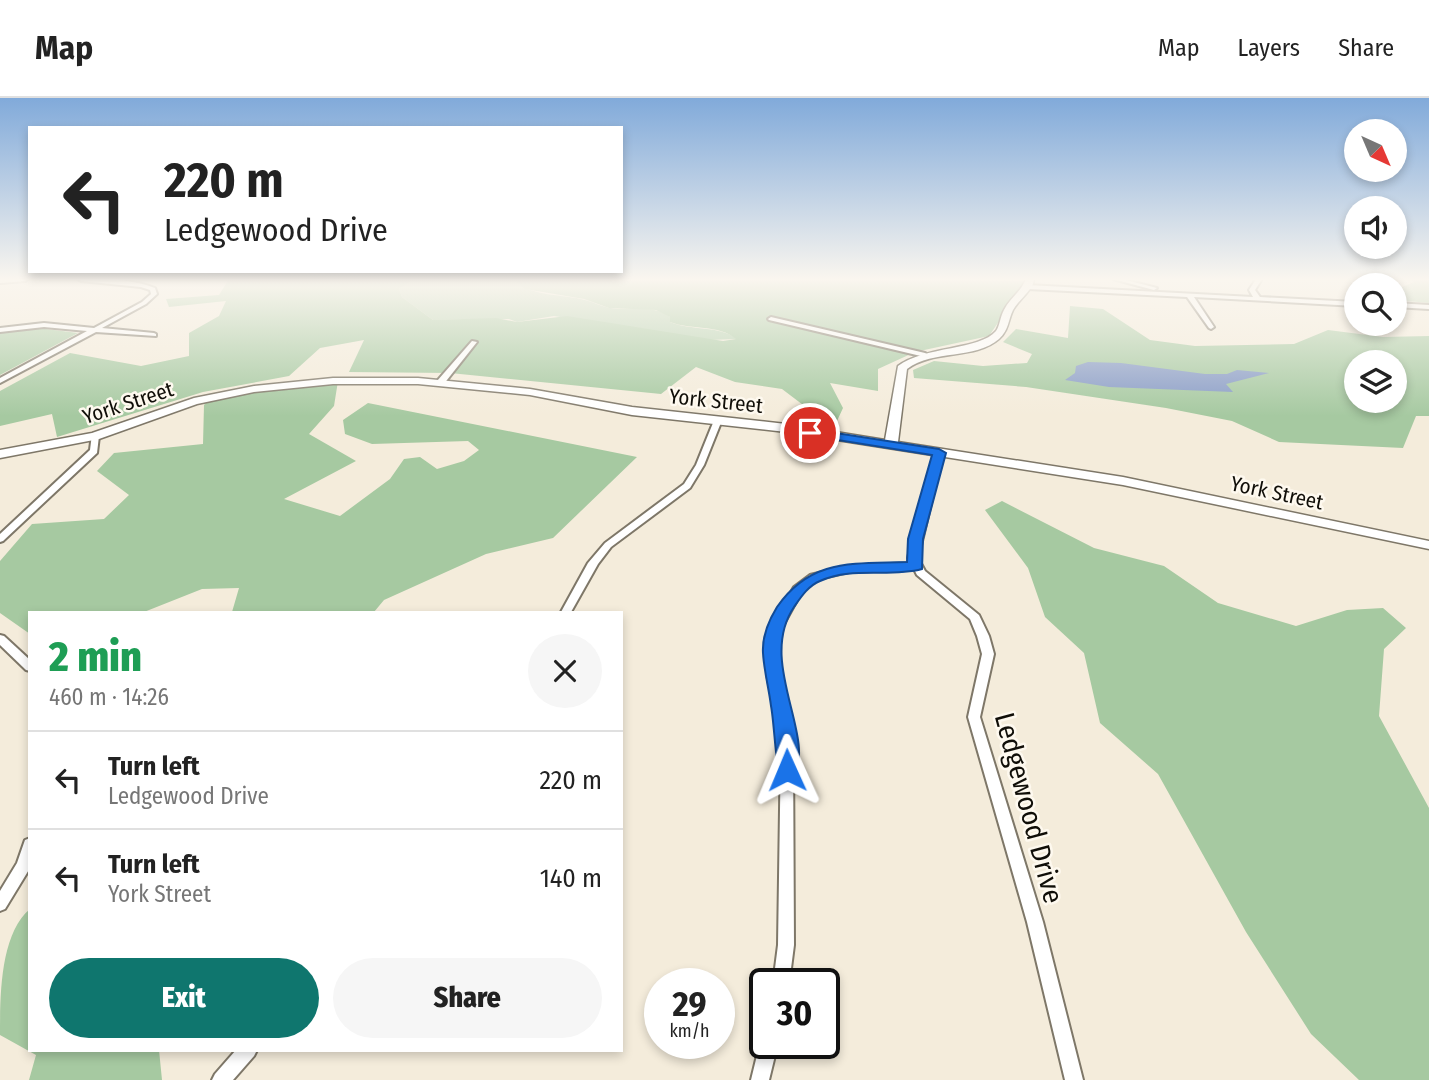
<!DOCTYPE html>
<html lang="en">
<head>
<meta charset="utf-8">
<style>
	body { margin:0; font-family:"Fira Sans Condensed",sans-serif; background:#f6f6f6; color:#222; height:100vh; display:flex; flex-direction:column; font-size:26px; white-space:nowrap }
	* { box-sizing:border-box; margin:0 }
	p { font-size:23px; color:#767676 }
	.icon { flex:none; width:38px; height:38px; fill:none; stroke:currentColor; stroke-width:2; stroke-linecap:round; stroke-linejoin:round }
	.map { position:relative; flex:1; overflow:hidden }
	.drawer { position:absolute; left:28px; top:513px; width:595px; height:441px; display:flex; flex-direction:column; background:#fff; border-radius:0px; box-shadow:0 4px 10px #0003 }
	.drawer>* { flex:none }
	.guide { position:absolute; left:28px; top:28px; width:595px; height:147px; border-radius:0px; box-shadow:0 4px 10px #0003; background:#fff; color:#222; overflow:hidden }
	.needle { width:46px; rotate:136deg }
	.fabs { position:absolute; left:1344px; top:21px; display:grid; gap:14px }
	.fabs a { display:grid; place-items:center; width:63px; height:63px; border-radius:50%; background:#fff; box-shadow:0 4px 10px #0003; font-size:35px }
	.speed { position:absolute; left:644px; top:870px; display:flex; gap:14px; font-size:35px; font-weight:700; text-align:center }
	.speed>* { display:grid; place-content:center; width:91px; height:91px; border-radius:50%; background:#fff; box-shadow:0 4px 10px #0003; line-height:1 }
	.speed small { font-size:18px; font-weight:400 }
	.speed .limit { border:4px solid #111; border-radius:10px; background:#fff; color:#111 }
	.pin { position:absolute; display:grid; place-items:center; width:60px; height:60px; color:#fff; margin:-30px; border:4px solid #fff; border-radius:50%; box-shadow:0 2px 7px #0007 }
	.me { position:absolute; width:77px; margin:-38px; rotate:359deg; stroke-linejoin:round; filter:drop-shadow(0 0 5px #0008) }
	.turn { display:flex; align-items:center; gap:24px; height:147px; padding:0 21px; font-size:32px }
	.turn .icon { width:91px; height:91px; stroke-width:2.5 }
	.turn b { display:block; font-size:49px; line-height:60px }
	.round { display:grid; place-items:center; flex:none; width:74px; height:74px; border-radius:37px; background:#f6f6f6 }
	.summary { display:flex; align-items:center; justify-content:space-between; height:119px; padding:0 21px }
	h1 { font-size:42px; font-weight:800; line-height:52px; color:#1e9e55 }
	.action { display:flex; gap:14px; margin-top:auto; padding:14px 21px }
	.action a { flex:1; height:80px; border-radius:42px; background:#0f766e; color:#fff; font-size:28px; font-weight:800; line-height:80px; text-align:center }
	.action a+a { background:#f6f6f6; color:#222 }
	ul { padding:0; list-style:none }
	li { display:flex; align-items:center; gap:21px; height:98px; padding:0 21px; border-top:2px solid #e0e0e0 }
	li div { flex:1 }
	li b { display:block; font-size:26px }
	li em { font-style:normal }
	header { display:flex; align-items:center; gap:42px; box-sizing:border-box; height:98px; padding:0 35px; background:#fff; border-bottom:2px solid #e0e0e0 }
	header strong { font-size:33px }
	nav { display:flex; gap:38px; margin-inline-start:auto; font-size:24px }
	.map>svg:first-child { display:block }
</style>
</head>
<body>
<header>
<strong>Map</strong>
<nav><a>Map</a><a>Layers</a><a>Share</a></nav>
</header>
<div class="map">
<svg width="1429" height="982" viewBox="0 0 1429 982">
	<rect width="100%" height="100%" fill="#f4ecdb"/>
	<path fill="#b4d1b0" d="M415 181H519L516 184C534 199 563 196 585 202 594 204 602 209 611 210 630 213 655 206 670 219V224C691 233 719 227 737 241L709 242 554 218 517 224 509 221 433 222 402 199 399 191Z"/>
	<g fill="#a6c9a1" fill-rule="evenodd">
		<path d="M229 181H415L399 191 402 199 433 222 496 220 517 224 567 218 723 243 736 241C719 226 690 232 670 224V219L656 212 609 210 584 201 525 191 516 184 519 181 1026 183 989 238 915 254 878 271V293L830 285 843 310 837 323 819 319 782 291 735 284 696 269 661 296 450 275 349 274 364 242 320 250 289 278 203 294 57 339 52 316 0 328V293L70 255 141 268 189 258V235L219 218 226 203 169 209 166 201 219 197Z"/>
		<path d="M1409 181H1429V205L1396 202 1395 192 1414 184Z"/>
		<path d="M1070 208 1103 211 1150 242 1195 248 1294 246 1328 232 1383 239 1429 238V318H1416L1403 350 1279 344 1232 323 1166 310 1026 289 914 280 913 272 934 263 983 268 1027 265 1032 256 1003 244 1016 231 1068 240ZM1356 264H1395V303H1356Z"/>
		<path d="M38 230 78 235 0 277V235Z"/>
		<path d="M338 283 334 308 309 336 356 363 284 401 340 418 390 381 404 361 420 359 437 371 464 363 479 352 468 343 372 346 345 336 343 322 368 305 637 359 553 440 486 456 384 502 374 514H232L239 490 202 491 144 514H30V536L0 515V463L32 426 104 421 129 397 97 373 114 355 203 346 204 307 211 299Z"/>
		<path d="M1002 403 1094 450 1164 468 1218 505 1296 528 1347 512 1383 510 1406 530 1384 551 1379 618 1429 710V982H1359L1311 936 1246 834 1158 676 1100 625 1084 555 1045 519 1028 470 985 412Z"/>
		<path d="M30 811V952H159L162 982H29L36 957 0 937C0 898 0 836 30 811Z"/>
	</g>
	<path fill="#879bc6" d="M1088 264 1121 265 1205 276H1227L1237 272 1269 275 1226 286 1233 294 1109 289 1065 282 1075 275 1076 268Z"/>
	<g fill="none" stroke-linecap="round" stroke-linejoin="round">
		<defs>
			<g id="street">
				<path d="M0 181H28L25 183 0 185Z"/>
				<path d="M78 181C103 180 132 181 155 190L157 196 146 206 102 230 154 235 156 236V238L96 234 0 285V280L87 233 44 229 0 234V230L44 225 94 230 142 204 151 196 150 192 141 189 81 183Z"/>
				<path d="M1113 181H1122L1157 190 1154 192Z"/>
				<path d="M1256 181H1262L1255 192 1260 199 1356 204V208L1194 199 1214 229 1211 231 1209 230 1187 199 1028 191 1025 189 1028 187 1253 199 1249 192Z"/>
				<path d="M1395 205 1429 207V211L1395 209Z"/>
				<path d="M771 219 925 255 929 257 925 259 769 222 768 221Z"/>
				<path d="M472 243 477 244 443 287H437V283Z"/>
				<path d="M715 320H721L722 322 704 367 690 390 611 449 598 466 571 514H561L588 465 605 445 684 386 696 367Z"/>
				<path d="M92 336H95L99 338 97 355 3 443 0 444V436L90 352Z"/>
				<path d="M939 352 943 355 918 460 925 473 979 517 989 538 994 556 980 619 1043 824 1083 982H1065L1027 824 968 619 982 556 977 538 970 521 917 477 914 471 849 474 818 481 802 493 779 535V576L793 644 794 847 789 886H773L778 847 781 644 767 576V535L794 489 810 477 849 468 911 465 908 460 935 355Z"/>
				<path d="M0 537 4 538 30 562V573L26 572 0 547Z"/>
				<path d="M30 740V770L5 811 0 813V793L17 765 25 742Z"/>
				<path d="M765 938V945H778L769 982H751L760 945Z"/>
				<path d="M236 952H257L254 958 233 982H212L215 976Z"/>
			</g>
			<path id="secondary" d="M1026 181H1034L1033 186C1028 196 1019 202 1013 212 1008 222 1009 232 999 241 975 262 934 251 907 271L898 344 1123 379 1429 443V451L1123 387 786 334 632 317 530 297 418 286H333L254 294 197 306 99 341 0 360V352L92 335 194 300 254 288 333 280H418L530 291 632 309 786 326 885 342 898 268C925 248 980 252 996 233 1000 227 1000 219 1004 212 1010 200 1021 194 1026 181Z"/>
		</defs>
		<use href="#street" stroke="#7e7768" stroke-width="4"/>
		<use href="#secondary" stroke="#7e7768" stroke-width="3"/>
		<use href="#street" fill="#fff" fill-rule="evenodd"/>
		<use href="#secondary" fill="#fff" fill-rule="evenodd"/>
	</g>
	<linearGradient id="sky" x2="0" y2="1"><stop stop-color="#81aada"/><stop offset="0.57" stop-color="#faf6ef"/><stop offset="1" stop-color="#faf6ef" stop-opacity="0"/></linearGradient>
	<rect width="1429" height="318" fill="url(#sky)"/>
	<path fill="#1a73e8" stroke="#114b97" stroke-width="2" d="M810 331 939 351 946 355 923 441 922 471C889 480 852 468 820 483 808 488 801 499 794 509 757 564 816 637 794 678H780C776 671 774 622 771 608 769 591 764 573 763 555 762 539 769 522 777 509 811 460 853 466 907 464L908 441 932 357 806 337V332Z"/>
	<g text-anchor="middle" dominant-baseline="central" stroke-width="5" stroke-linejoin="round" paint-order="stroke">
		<g font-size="21" fill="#100e08" stroke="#fef9ef">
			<text transform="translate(716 303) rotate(6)">York Street</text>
			<text transform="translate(128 305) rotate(-18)">York Street</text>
			<text transform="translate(1277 395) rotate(12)">York Street</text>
		</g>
		<g font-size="28" fill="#100e08" stroke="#fef9ef">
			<text transform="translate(1029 710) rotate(75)">Ledgewood Drive</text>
		</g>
	</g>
</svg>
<div class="fabs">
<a><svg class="needle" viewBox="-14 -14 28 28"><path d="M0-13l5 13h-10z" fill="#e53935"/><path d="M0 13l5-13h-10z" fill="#767676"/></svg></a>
<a><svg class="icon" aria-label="sound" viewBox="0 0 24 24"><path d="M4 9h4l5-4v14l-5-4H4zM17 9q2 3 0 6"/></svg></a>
<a><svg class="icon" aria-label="search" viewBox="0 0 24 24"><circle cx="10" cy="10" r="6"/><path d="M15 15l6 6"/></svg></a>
<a><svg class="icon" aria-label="layers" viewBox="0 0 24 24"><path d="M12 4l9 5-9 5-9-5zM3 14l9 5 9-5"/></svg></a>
</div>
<div class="speed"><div>29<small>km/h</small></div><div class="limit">30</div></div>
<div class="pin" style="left:810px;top:335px;background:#d93025"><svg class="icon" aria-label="arrive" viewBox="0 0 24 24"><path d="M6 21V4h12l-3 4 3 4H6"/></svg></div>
<svg class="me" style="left:787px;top:672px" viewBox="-20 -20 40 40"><path d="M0-17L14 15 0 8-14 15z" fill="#1a73e8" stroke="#fff" stroke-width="4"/></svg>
<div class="guide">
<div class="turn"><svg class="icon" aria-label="left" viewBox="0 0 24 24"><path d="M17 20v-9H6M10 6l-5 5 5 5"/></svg><div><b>220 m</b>Ledgewood Drive</div></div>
</div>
<section class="drawer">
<div class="summary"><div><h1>2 min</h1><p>460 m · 14:26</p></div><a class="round"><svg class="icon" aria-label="close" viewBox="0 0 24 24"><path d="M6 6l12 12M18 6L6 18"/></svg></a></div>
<ul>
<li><svg class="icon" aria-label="left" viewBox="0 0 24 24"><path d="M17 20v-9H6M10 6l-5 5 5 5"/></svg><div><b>Turn left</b><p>Ledgewood Drive</p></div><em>220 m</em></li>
<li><svg class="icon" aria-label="left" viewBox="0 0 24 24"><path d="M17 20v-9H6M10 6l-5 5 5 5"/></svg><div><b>Turn left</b><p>York Street</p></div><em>140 m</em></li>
</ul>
<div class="action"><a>Exit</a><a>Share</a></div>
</section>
</div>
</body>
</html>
